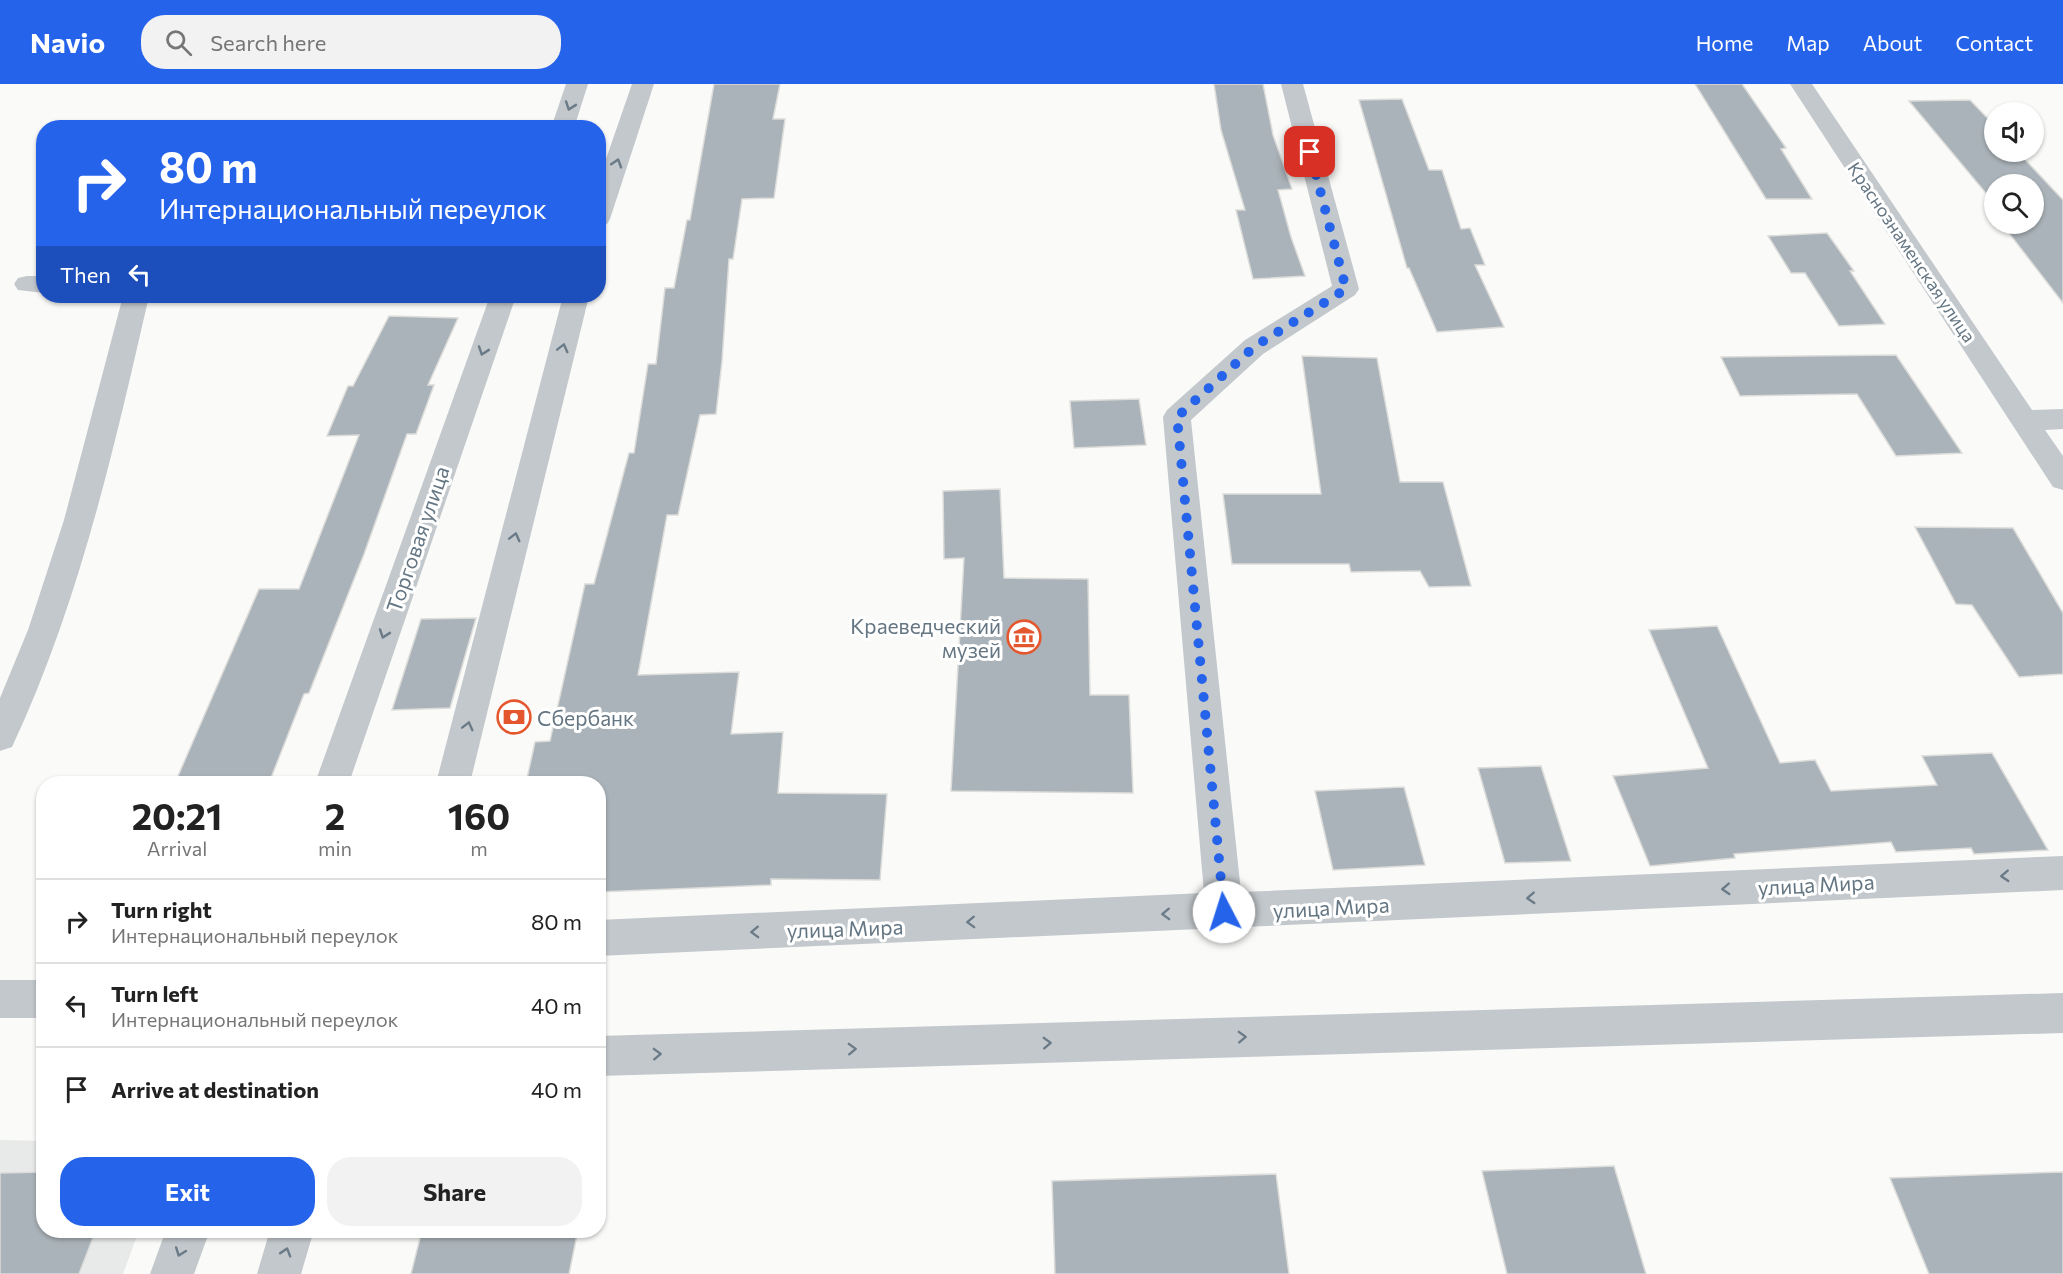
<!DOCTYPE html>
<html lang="en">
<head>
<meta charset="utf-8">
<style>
	body { margin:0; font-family:Commissioner,sans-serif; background:#f2f2f2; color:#222; height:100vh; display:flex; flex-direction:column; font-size:22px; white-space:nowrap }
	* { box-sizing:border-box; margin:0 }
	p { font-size:20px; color:#767676 }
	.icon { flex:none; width:33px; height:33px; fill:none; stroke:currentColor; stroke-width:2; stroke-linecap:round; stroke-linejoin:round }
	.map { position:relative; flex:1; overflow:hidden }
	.details { position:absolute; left:36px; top:692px; width:570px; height:462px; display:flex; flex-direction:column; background:#fff; border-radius:24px; box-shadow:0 2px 4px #0004 }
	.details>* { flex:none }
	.top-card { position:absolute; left:36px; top:36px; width:570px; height:183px; border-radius:24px; box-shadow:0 2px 4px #0004; background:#2563eb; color:#fff; overflow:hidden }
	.fabs { position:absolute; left:1984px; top:18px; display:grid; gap:12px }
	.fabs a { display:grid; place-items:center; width:60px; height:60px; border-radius:50%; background:#fff; box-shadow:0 2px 4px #0004; font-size:30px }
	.pin { position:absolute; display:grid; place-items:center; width:51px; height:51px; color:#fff; margin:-26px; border-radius:12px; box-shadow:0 3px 9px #0006 }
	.me { position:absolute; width:66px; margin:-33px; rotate:355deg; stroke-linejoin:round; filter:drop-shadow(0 0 4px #0008) }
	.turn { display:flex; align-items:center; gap:21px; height:126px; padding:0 24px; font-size:27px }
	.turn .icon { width:78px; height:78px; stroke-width:2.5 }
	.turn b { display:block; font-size:42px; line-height:51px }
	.then { display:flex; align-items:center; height:57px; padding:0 24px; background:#0003; gap:12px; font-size:22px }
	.eta { display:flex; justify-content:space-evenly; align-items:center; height:102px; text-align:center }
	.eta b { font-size:36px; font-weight:700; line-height:42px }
	.cta { display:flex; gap:12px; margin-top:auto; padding:12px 24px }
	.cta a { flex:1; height:69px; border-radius:24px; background:#2563eb; color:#fff; font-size:24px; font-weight:700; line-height:69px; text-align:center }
	.cta a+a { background:#f2f2f2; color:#222 }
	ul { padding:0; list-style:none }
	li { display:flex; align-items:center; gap:18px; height:84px; padding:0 24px; border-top:2px solid #e0e0e0 }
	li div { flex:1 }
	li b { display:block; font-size:22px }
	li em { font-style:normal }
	header { display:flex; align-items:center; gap:36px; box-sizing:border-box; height:84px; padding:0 30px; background:#2563eb; color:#fff }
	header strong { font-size:28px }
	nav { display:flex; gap:33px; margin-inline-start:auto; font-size:21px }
	.search { width:420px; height:54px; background:#f2f2f2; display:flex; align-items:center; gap:15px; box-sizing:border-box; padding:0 21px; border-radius:24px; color:#767676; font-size:22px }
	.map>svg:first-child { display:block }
</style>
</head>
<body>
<header>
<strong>Navio</strong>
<div class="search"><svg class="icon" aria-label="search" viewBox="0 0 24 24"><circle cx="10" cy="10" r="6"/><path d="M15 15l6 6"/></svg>Search here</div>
<nav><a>Home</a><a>Map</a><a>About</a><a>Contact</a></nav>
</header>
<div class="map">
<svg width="2063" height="1190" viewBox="0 0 2063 1190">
	<rect width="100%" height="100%" fill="#fafaf8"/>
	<path fill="#e8e9e9" d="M0 1056 43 1057 44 1146H139L123 1190H0Z"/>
	<g fill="#aab3b9" stroke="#dcdcda" stroke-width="1.5">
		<path d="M714 0H780L773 35H785L774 114 742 115 733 175H729L722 277 716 330 700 331 678 431H667L638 591 739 588 731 650 783 648 778 709 887 710 880 796 771 795V801L598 808V699H526L535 658 550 657 585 500H594L629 369H634L648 280H656L665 204H674L687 136H690Z"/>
		<path d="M1214 0H1263L1273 51 1292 105 1278 106 1291 153 1305 192 1253 195 1236 126H1245L1221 46Z"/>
		<path d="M1695 0H1742L1786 64 1781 65 1812 115H1766Z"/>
		<path d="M1402 15 1429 86H1442L1461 145 1470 144 1485 181H1475L1504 243 1437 248 1409 184H1407L1359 16Z"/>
		<path d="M1970 16 1995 42V68H2018L2063 116V219L2002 140H2034V100H1995V120L1909 17Z"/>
		<path d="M1827 149 1854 187H1850L1885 240 1839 242 1805 189H1791L1768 152Z"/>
		<path d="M389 232 458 234 428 301H434L416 350H407L364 470 309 609 304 610 269 699H175L259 505H299L359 351 327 352 348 302H353Z"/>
		<path d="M1896 271 1962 369 1896 372 1857 310 1740 312 1721 273Z"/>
		<path d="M1302 272 1377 274 1400 398H1443L1471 502 1429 503 1420 487 1351 488 1349 480H1232L1223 410H1321Z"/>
		<path d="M1139 315 1146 361 1074 364 1070 317Z"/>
		<path d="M1000 405 1004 494 1088 495 1090 611H1129L1133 709 951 707 964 474 944 475 943 407Z"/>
		<path d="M1915 443 2013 444 2063 529V590L2019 593 1972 521 1956 520Z"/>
		<path d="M476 534 450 624 392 626 421 535Z"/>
		<path d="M1717 542 1780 679 1815 676 1831 707 1937 701 1922 672 1992 669 2048 766 1974 770 1971 764 1896 768 1891 758 1734 770 1735 774 1650 782 1613 692 1708 684 1649 546Z"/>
		<path d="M1541 682 1571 777 1505 779 1478 684Z"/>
		<path d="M1404 703 1425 781 1333 786 1315 707Z"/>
		<path d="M1614 1082 1646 1190H1507L1482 1087Z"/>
		<path d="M44 1088V1146H96L79 1190H0V1089Z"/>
		<path d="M2063 1088V1190H1929L1890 1094Z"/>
		<path d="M1276 1090 1289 1190H1055L1052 1097Z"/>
		<path d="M422 1146H578L569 1190H411Z"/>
	</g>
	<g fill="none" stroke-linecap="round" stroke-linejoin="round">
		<g fill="#c3c8cc" fill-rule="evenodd">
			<path d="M566 0H588L574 44H551Z"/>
			<path d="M632 0H654L610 135 607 140 598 143V98Z"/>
			<path d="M1281 0H1303L1359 205 1355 211 1263 270 1191 336 1241 808 2063 772V806L598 872V836L1204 809 1163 333 1167 326 1245 256 1332 202Z"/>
			<path d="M1790 0H1812L2032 326 2063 325V345L2045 346 2063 372V406L2053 403Z"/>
			<path d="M27 192H44V209L18 206 14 200 18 194Z"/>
			<path d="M123 212H149C114 365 79 520 12 663L0 667V614L28 546 64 436Z"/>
			<path d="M490 212H516L349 699H315Z"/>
			<path d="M563 212H589L470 699H436Z"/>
			<rect x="0" y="896" width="44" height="38"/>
			<path d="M2063 909V949L598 992V952Z"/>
			<path d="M166 1146H210L194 1190H150Z"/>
			<path d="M270 1146H314L301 1190H257Z"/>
		</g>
	</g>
	<defs><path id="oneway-chevron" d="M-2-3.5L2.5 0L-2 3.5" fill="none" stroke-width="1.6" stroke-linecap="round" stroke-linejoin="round" transform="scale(1.5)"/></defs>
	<g stroke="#6a7a87">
		<use href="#oneway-chevron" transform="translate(570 22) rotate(109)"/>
		<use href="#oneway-chevron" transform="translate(617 79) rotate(-72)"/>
		<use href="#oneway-chevron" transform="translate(563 264) rotate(-76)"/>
		<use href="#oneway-chevron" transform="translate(483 267) rotate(109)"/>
		<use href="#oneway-chevron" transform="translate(515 453) rotate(-76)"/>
		<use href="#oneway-chevron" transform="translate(384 550) rotate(109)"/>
		<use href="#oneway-chevron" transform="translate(468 642) rotate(-76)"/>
		<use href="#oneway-chevron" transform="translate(2005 792) rotate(177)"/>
		<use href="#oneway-chevron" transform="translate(1726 805) rotate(177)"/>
		<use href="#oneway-chevron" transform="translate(1531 814) rotate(177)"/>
		<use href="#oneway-chevron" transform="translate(1166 830) rotate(178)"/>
		<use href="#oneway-chevron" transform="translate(971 838) rotate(178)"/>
		<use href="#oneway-chevron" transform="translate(755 848) rotate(178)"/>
		<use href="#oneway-chevron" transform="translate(1242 953) rotate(-2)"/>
		<use href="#oneway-chevron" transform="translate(1047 959) rotate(-2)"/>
		<use href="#oneway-chevron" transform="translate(852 965) rotate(-2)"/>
		<use href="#oneway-chevron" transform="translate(657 970) rotate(-2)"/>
		<use href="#oneway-chevron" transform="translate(180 1168) rotate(110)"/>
		<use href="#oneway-chevron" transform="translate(286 1168) rotate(-73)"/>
	</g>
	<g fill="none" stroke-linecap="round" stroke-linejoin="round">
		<path stroke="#2563eb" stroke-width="10" stroke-dasharray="0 18" d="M1224 828 1177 333 1254 263 1346 205 1310 68"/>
	</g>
	<defs>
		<symbol id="museum-ring" viewBox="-11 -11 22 22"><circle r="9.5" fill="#fff" stroke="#e4572e" stroke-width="1.5"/><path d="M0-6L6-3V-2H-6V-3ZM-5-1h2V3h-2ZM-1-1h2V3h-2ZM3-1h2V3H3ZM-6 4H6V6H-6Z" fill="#e4572e"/></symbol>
		<symbol id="bank-ring" viewBox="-11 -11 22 22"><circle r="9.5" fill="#fff" stroke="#e4572e" stroke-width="1.5"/><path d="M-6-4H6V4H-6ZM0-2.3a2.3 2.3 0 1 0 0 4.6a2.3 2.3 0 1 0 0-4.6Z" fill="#e4572e"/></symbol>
	</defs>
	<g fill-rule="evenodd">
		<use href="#museum-ring" x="1005" y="534" width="38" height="38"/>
		<use href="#bank-ring" x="495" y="614" width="38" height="38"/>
	</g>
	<g text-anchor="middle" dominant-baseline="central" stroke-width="6" stroke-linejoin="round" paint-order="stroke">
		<g font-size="18" fill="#657683" stroke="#fff">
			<text transform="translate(1912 168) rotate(56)">Краснознаменская улица</text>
		</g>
		<g font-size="21" fill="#657683" stroke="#fff">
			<text transform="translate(417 455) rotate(-71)">Торговая улица</text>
			<text transform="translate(1816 800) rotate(-3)">улица Мира</text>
			<text transform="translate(1331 823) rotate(-3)">улица Мира</text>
			<text transform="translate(845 844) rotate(-2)">улица Мира</text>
		</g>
		<g font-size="21" fill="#657683" stroke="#fff" text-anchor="end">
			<text x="1001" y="541">Краеведческий<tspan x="1001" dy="24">музей</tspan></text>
			<text x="537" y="633" text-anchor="start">Сбербанк</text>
		</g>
	</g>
</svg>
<div class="fabs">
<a><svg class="icon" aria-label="sound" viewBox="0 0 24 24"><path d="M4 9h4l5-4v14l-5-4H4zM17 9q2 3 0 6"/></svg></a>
<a><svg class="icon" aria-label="search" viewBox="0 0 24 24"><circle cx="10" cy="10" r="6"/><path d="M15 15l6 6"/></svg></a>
</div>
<div class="pin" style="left:1310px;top:68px;background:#d93025"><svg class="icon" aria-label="arrive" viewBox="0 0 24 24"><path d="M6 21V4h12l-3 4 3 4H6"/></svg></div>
<svg class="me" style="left:1224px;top:828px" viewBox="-20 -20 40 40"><circle r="19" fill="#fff"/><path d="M0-13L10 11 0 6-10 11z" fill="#2563eb"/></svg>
<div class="top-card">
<div class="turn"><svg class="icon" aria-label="right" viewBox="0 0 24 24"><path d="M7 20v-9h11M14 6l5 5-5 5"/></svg><div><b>80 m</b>Интернациональный переулок</div></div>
<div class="then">Then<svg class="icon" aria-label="left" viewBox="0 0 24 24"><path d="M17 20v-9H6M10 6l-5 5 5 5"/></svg></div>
</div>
<section class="details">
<div class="eta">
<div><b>20:21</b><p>Arrival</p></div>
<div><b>2</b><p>min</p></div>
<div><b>160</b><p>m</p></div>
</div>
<ul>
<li><svg class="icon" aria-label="right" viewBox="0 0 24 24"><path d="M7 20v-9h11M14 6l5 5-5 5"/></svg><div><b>Turn right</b><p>Интернациональный переулок</p></div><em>80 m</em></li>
<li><svg class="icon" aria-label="left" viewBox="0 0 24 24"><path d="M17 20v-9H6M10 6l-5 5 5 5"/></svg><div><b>Turn left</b><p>Интернациональный переулок</p></div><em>40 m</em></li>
<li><svg class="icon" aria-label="arrive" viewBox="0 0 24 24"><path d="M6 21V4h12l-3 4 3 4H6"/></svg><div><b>Arrive at destination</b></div><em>40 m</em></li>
</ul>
<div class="cta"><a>Exit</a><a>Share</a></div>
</section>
</div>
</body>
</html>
